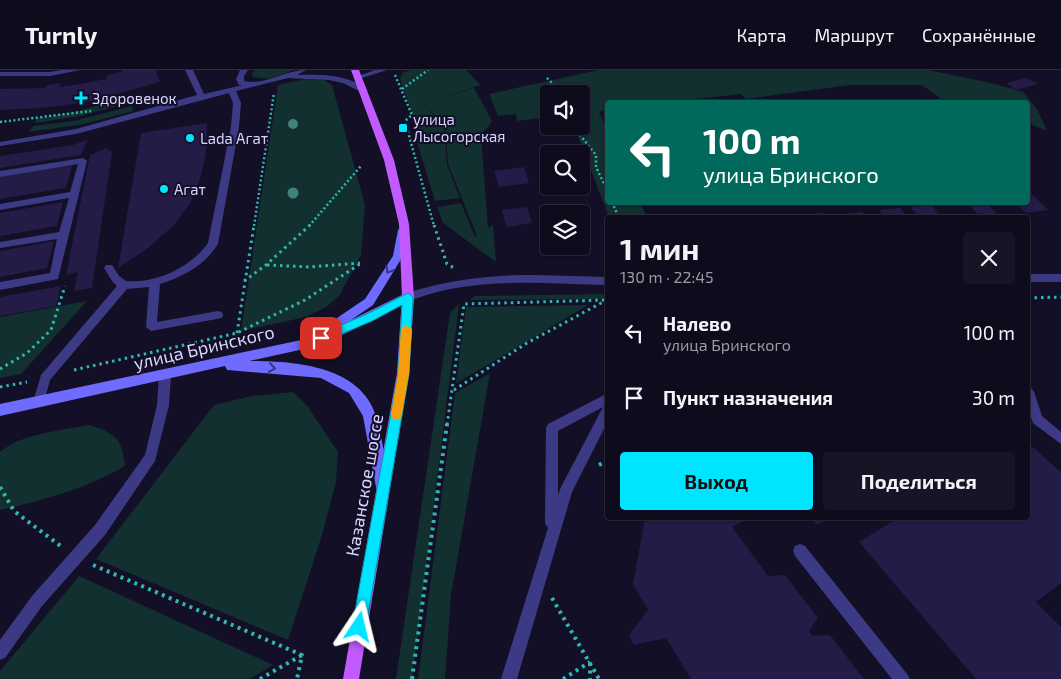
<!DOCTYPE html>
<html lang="ru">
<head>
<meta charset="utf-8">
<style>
	body { margin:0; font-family:"Exo 2",sans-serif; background:#171425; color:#f1f3f6; height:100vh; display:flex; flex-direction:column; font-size:19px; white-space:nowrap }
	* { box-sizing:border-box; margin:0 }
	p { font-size:16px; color:#9b9ba3 }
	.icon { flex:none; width:28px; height:28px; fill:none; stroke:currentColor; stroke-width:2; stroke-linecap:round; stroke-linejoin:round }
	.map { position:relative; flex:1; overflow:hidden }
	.details { position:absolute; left:605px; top:145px; width:425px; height:305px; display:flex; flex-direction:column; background:#0e0b1c; border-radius:5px; box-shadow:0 1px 4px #0004,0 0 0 1px #2e2b3b }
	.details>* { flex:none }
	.top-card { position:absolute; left:605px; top:30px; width:425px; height:105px; border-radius:5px; box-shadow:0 1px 4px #0004,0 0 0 1px #2e2b3b; background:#00695c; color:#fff; overflow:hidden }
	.fabs { position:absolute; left:540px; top:15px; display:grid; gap:10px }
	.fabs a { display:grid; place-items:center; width:50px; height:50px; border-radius:5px; background:#0e0b1c; box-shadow:0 1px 4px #0004,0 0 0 1px #2e2b3b; font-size:25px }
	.pin { position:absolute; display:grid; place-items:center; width:42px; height:42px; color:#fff; margin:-21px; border-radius:10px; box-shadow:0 2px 8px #0006 }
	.me { position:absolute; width:55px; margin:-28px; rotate:10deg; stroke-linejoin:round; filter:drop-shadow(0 0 4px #0008) }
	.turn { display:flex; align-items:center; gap:18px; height:105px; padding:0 15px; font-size:22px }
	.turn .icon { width:65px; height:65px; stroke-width:2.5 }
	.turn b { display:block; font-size:35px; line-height:42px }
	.round { display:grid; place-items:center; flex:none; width:52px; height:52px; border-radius:5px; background:#171425 }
	.overview { display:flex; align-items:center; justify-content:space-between; height:85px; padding:0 15px }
	h1 { font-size:30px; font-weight:700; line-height:38px }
	.action { display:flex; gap:10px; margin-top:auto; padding:10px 15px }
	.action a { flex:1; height:58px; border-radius:5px; background:#00e5ff; color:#111; font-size:20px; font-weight:700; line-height:58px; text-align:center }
	.action a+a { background:#171425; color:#f1f3f6 }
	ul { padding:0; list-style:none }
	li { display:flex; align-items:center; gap:15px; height:65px; padding:0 15px }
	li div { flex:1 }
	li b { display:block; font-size:19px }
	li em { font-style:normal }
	header { display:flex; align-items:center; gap:30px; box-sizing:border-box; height:70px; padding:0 25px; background:#0e0b1c; border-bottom:1px solid #2e2b3b }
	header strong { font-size:24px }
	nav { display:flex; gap:28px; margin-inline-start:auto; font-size:18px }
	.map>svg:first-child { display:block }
</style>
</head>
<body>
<header>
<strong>Turnly</strong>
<nav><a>Карта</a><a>Маршрут</a><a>Сохранённые</a></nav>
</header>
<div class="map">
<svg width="1061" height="609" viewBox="0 0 1061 609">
	<rect width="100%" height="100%" fill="#130f26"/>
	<g fill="#12302f">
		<path d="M255 0H294L270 9 253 7 252 2Z"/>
		<path d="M411 0H466L480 15 444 28 474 18 492 51 481 66 488 158 493 155 496 192 443 153 437 137 461 133 475 167 477 166 448 94 445 55 424 35 444 56 447 95 460 128 435 131 417 72 419 62 400 9 402 3Z"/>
		<path d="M599 0H928L991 13 1023 22 1037 39 1047 61 1028 53V32H945L922 15H850L746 29 741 24 670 32H608L607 40 599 42 607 60 608 132 640 133 647 147H609L574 56H581V24H549V47L517 51 516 44 498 46 489 24Z"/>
		<path d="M305 9 324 10 332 15 365 135 361 185 339 226 326 237 306 247 241 261 278 15Z"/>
		<path d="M126 28 129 33 80 46 35 53 36 48 74 42Z"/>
		<path d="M132 36 133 41 84 54 29 62 33 56 74 51Z"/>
		<path d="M607 224V229L470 230 474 226Z"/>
		<path d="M87 231 21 304 0 308V247Z"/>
		<path d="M459 234 412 609H396L450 243Z"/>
		<path d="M588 235 457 313H456L466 237Z"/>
		<path d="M490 303 451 525 445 609H418L455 323Z"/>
		<path d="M293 322 308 337 338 382 336 412 322 465 288 570 96 489 214 335 252 326Z"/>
		<path d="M89 355C115 363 122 368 125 396 85 419 44 430 0 440V382C23 363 60 361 89 355Z"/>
		<path d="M79 506 273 595 250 609H0V601Z"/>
	</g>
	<g fill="#241b47">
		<path d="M121 0H156L160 12 87 32 42 38 0 40V19L45 18 47 15 61 13 59 17 80 14 106 9 107 5 121 2 123 4Z"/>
		<path d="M1027 8 1038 14 1016 20 1006 13Z"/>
		<path d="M207 53 206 82 201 106 191 132 174 155 148 178 118 198 141 63Z"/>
		<path d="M88 69 81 85 0 98V86L73 75Z"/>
		<path d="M106 78 112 82 92 218 74 221 78 202 66 205 90 85Z"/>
		<path d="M72 95 66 118 0 129V106Z"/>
		<path d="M524 97 529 113 499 117 494 101Z"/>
		<path d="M1028 120 1048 140 1026 143 1015 132H1028Z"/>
		<path d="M63 132 57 156 0 166V143Z"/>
		<path d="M967 132H986L998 145 980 147Z"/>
		<path d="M932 135 941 148H919L911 137Z"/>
		<path d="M527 137 532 153 506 157 502 140Z"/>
		<path d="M900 138 908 148H885L879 140Z"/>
		<path d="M862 142 866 148H829V146Z"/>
		<path d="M824 143 827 148H798L797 145Z"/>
		<path d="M54 171 47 198 0 207V181Z"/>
		<path d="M61 216 56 236 0 246V227Z"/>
		<path d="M1028 373 1061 402V513L1036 532 1061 557V609H976L859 472 898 448H1028Z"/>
		<path d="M645 448H749L732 457 768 506 785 505 818 548 809 561 813 566 830 565 864 609H691L666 568 634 575 629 565 648 540 633 514Z"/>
		<path d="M811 448H830L817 455Z"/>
	</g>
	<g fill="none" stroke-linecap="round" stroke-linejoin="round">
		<g stroke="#2fb8b0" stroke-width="2.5" stroke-dasharray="2 2.5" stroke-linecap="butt">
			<path d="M395 5 412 45 405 51 434 156"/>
			<path d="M547 8 563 24"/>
			<path d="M402 19 428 0"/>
			<path d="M0 52 91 41"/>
			<path d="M577 56 580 65 596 85V97L608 122"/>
			<path d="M612 132 619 148"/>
			<path d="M254 156 274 23"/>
			<path d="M309 156 361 96"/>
		</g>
		<g stroke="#2fb8b0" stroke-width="3" stroke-dasharray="2.5 4" stroke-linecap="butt">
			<path d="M434 155 447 194 456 199"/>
			<path d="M267 195 310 197 360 193"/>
			<path d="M244 211 266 195 310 155"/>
			<path d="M1028 228 1061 227"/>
			<path d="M237 263 254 155"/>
			<path d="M0 299 27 283 51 260 65 216"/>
			<path d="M74 300 237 263 305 230 363 192"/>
			<path d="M0 317 27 312"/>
			<path d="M454 320 527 273 603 232"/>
			<path d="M447 355 464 234 608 230"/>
		</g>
		<g stroke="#2fb8b0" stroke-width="4" stroke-dasharray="3 4.5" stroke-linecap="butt">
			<path d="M599 395 608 390"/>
			<path d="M0 417 14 441 62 477"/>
			<path d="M93 495 302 585 297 609"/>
			<path d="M552 528 599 609"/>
			<path d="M590 593V609"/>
			<path d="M260 609 302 585"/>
			<path d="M412 609 447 354"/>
			<path d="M563 609 590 592"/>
		</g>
		<g fill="#3d3a85" fill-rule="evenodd">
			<path d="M62 0H80L50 6H0V2H50Z"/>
			<path d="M185 0H193L204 24 243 15H239L236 9 240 0H248L244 6V11C265 16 285 0 306 0L297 5C320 4 349 4 368 20L361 22 343 13 329 10 288 8 236 21 241 33 239 57 218 174C204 196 184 206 160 214L157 252 218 241 222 242 223 245 222 248 151 261 146 257 149 217 127 219 50 310 43 336 39 337 35 336 33 332 41 305 117 216 112 211 104 198 106 195H112L119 206 126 211C156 214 191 197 208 173L231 57 233 33 229 23 76 64 0 76V72L76 59 197 25Z"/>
			<path d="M375 0H387L359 9 355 7Z"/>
			<path d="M83 88 87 91 58 209 0 220V212L50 203 57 169 0 178V172L59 162 69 128 0 140V134L70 122 78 94 0 107V101Z"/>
			<path d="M165 300 169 302 171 305 169 335 155 391 105 465 42 536 5 588 0 590V570L32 526 95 455 145 385 157 335 159 305 161 302Z"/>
			<path d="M1028 317 1032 319 1034 322 1042 346 1061 362V374L1033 353 1028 338Z"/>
			<path d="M608 323V351L572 422 517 609H501L548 458 545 453 546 358 548 354ZM603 337 561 417 558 425V361Z"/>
			<path d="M800 474 805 476 907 604 910 609H892L795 486 793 481 795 476Z"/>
		</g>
		<g fill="#3d3a85" fill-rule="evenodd">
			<rect x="1028" y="204" width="33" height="8"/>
			<path d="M532 205 608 207V215C557 214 506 209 456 218 440 220 424 226 408 231L402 227 404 224C446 210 487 205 532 205Z"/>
		</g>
		<path fill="#6f6bff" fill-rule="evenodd" d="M403 156 408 160 403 186 373 235 351 250 404 224H412L414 227 412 230 342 265 304 279 249 291C293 291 360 295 376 346 383 369 385 394 390 417L388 422 383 424 378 422 376 417 363 346 349 323 321 308 227 300 225 296 0 346V334L306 269 300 264 302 261 337 248 365 229 393 186 398 160Z"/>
		<path fill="#c25bff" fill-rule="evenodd" d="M351 0H359L394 90 409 154 414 227 409 303 359 609H343L397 303 402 227 399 154 384 90Z"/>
	</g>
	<g fill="#3d827b">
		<circle cx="293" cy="54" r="5"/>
		<circle cx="293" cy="123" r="5.5"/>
	</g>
	<defs><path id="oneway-chevron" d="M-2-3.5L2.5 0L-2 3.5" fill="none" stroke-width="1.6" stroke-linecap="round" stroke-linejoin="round" transform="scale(1.25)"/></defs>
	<g stroke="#38347d">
		<use href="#oneway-chevron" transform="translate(389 200) rotate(121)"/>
		<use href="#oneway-chevron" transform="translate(272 298) rotate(8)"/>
	</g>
	<path fill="#00e5ff" stroke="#0095a6" d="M408 223 413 227 409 304 366 557 364 563 359 565 354 563 352 557 398 304 402 235 372 251 325 271 321 272 316 268 317 265 365 245Z"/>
	<path fill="#f59e0b" d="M406 255 412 259 409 304 402 344 401 348 396 350 392 348 391 344 398 304 401 259Z"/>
	<g fill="#00e5ff" stroke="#130f26" stroke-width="2">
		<path d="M78.5 20.5h5v5h5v5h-5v5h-5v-5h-5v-5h5z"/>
		<rect x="398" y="53" width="10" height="10" rx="2.5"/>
		<circle cx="190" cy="68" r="5"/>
		<circle cx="164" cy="119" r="5"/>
	</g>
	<g text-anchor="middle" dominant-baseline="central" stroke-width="4" stroke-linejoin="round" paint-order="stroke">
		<g font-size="15" fill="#d9d4ff" stroke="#130f26" text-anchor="start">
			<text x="92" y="28">Здоровенок</text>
			<text x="413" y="49">улица<tspan x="413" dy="17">Лысогорская</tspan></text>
			<text x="200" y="68">Lada Агат</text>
			<text x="174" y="119">Агат</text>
		</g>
		<g font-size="18" fill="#d9d4ff" stroke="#130f26">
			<text transform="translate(204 277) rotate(-13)">улица Бринского</text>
			<text transform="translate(364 415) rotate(-80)">Казанское шоссе</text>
		</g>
	</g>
</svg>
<div class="fabs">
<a><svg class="icon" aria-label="sound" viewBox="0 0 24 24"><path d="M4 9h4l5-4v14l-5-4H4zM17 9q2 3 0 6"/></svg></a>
<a><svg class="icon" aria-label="search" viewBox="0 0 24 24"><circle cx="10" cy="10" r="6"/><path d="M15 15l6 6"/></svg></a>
<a><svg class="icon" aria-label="layers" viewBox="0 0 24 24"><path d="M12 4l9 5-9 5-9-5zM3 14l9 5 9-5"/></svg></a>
</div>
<div class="pin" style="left:321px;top:268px;background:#d93025"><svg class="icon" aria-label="arrive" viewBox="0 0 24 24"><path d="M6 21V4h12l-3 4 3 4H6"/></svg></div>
<svg class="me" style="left:359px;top:557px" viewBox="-20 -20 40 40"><path d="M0-17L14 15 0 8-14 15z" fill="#00e5ff" stroke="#fff" stroke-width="4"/></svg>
<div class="top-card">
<div class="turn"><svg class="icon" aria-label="left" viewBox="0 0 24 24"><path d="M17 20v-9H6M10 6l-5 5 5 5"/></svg><div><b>100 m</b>улица Бринского</div></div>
</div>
<section class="details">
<div class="overview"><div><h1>1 мин</h1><p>130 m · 22:45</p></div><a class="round"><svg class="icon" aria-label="close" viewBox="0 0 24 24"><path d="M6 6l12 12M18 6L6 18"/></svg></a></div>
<ul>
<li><svg class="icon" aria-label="left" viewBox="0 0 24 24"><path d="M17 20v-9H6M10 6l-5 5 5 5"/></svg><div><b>Налево</b><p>улица Бринского</p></div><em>100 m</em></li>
<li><svg class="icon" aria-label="arrive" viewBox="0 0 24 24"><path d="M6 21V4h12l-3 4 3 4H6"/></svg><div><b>Пункт назначения</b></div><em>30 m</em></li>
</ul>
<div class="action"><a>Выход</a><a>Поделиться</a></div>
</section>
</div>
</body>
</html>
